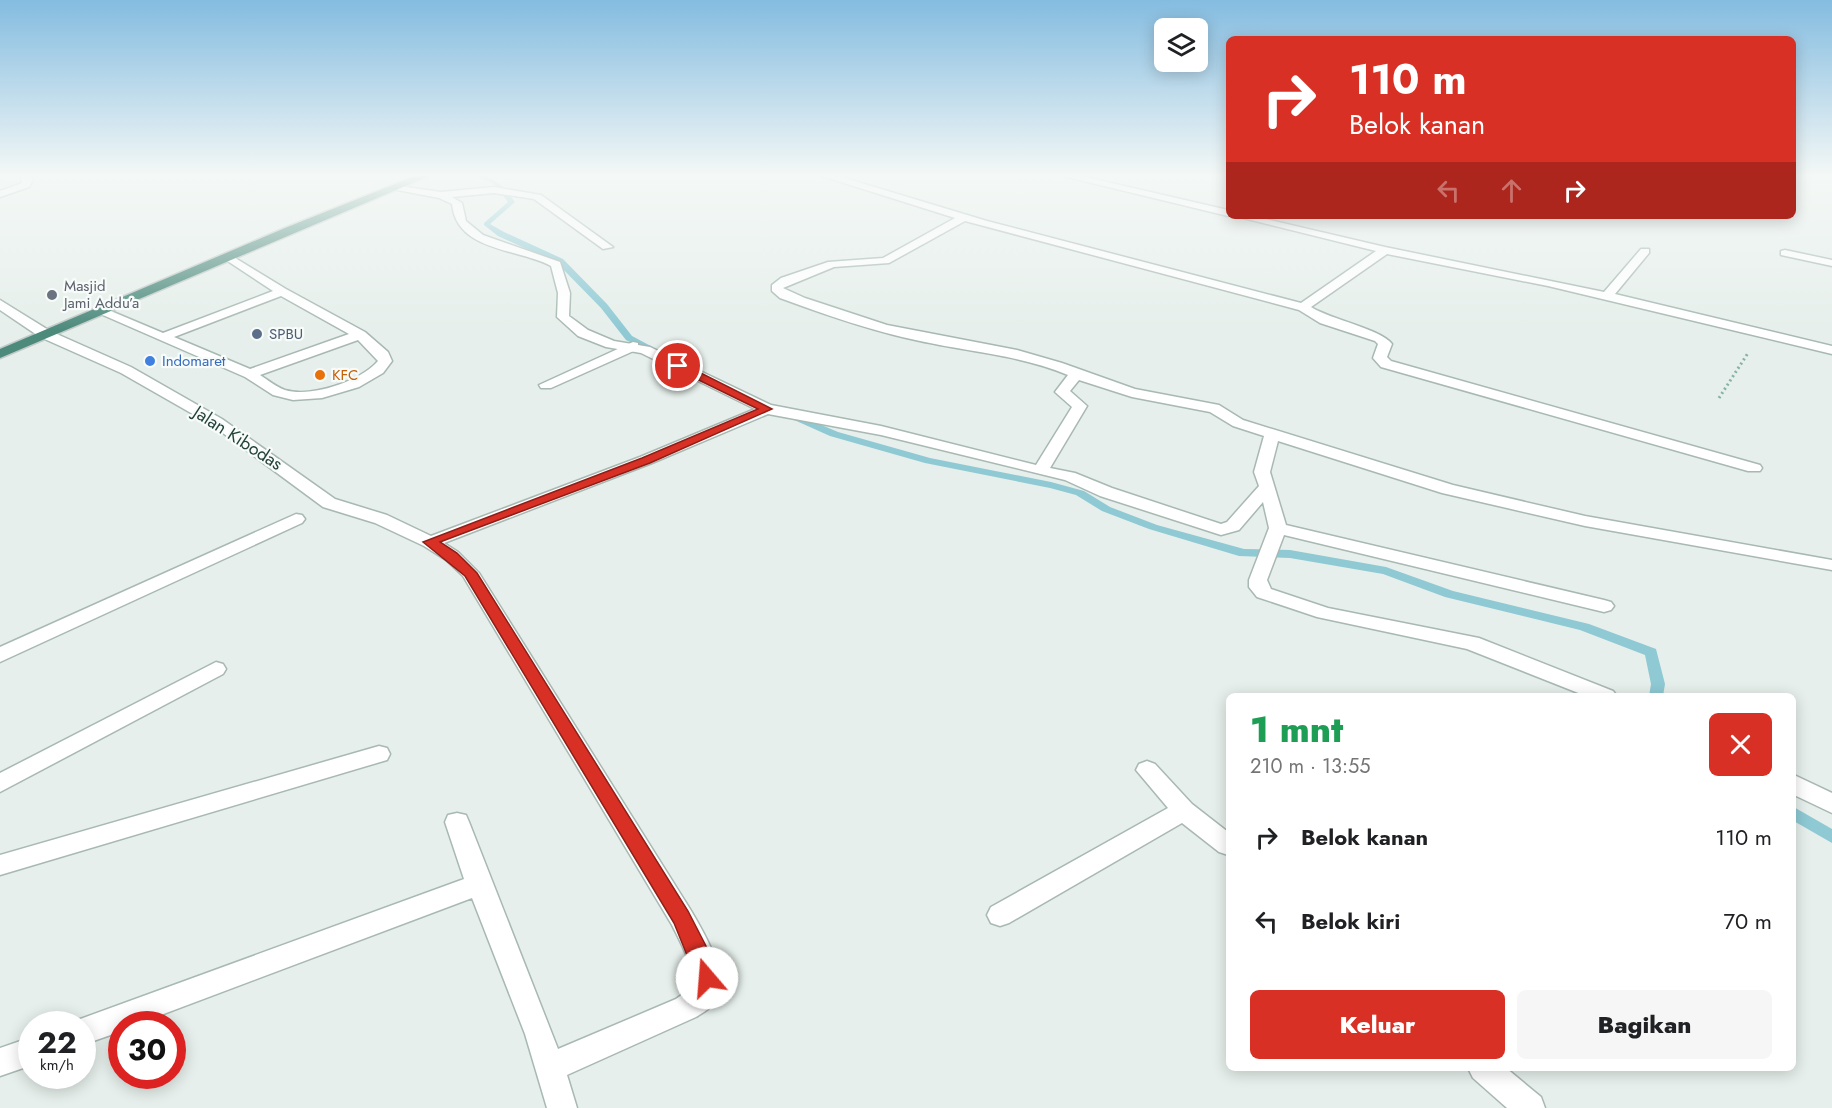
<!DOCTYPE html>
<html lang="id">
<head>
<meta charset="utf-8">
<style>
	body { margin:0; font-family:Jost,sans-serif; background:#f6f6f6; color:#202124; height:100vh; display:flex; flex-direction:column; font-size:22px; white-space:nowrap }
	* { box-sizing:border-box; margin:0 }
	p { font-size:20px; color:#757577 }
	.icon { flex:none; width:33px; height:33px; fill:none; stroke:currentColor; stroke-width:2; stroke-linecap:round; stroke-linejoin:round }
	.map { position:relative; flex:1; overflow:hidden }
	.sheet { position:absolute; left:1226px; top:693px; width:570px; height:378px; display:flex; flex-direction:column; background:#fff; border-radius:9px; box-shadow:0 3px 15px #0003 }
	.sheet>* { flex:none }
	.banner { position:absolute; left:1226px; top:36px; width:570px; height:183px; border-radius:9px; box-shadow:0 3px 15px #0003; background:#d93025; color:#fff; overflow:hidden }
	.tools { position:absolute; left:1154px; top:18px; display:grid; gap:12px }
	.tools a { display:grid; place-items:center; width:54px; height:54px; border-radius:9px; background:#fff; box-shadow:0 3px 15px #0003; font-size:30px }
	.speed { position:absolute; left:18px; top:1011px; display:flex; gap:12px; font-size:30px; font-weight:700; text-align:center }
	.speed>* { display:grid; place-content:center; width:78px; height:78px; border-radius:50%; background:#fff; box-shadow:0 3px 15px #0003; line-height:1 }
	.speed small { font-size:15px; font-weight:400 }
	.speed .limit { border:9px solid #d22; background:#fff; color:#111 }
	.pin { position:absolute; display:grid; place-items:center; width:51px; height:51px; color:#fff; margin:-26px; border:3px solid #fff; border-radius:50%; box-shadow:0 2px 6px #0007 }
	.me { position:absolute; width:66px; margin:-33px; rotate:342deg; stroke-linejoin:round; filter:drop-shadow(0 0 4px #0008) }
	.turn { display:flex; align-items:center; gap:21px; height:126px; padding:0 24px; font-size:27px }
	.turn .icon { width:78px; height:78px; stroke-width:2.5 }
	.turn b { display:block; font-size:42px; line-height:51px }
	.lanes { display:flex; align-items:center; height:57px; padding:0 24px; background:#0003; justify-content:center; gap:30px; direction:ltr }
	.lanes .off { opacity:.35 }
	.round { display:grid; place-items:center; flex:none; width:63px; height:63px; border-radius:9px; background:#f6f6f6 }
	.head { display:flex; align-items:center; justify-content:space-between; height:102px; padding:0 24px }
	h1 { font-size:36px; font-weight:800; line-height:45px; color:#1e9e55 }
	.cta { display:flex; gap:12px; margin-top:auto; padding:12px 24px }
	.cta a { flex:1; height:69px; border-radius:9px; background:#d93025; color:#fff; font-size:24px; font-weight:800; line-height:69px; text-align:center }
	.cta a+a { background:#f6f6f6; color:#202124 }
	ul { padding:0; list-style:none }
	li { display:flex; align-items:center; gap:18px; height:84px; padding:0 24px }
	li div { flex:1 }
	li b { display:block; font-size:22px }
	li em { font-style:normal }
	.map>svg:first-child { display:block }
</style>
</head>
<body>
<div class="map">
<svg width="1832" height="1108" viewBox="0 0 1832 1108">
	<rect width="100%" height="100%" fill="#e6efeb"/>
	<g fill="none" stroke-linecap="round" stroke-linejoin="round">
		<g fill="#8ec9d4" fill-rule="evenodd">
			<path d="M477 176C496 176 504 188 515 202L490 224 504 232 563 259 607 304 632 336 662 352V356H656L626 340 601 308 557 263 498 236 484 225V223L508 202 494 184Z"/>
			<path d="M786 410 838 432 930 458 1051 482 1084 491 1110 507 1157 525 1244 549 1290 550 1386 567 1453 591 1589 624 1656 649 1665 684 1663 696H1649L1651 684 1645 655 1580 630 1445 597 1383 574 1290 558 1239 556 1149 529 1102 511 1076 495 1050 488 925 463 830 436 783 415 781 413Z"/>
			<path d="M1792 806 1832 829V843L1792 820Z"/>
		</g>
		<defs>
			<g id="service">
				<path d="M227 253 286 289 365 332 388 352 392 361 383 373 359 387 322 398 293 400 273 395 245 377 96 312 98 309H106L163 333 273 291 223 258 221 256ZM281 296 349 334 250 369 174 337ZM358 340 378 361C361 381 311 398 285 390 276 387 268 380 260 375Z"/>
				<path d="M633 342 638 343V349L551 388H541L539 385Z"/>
			</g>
			<g id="minor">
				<path d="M21 176H31L33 180 29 187 0 197V191L22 183Z"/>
				<path d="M822 176H838L987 221 1301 303 1376 251 1235 216H1253L1385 247 1604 292 1641 249H1649V253L1615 294 1832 346V354L1548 286 1387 254 1311 307C1332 320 1381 329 1392 344L1387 357 1391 361 1760 465 1762 468 1760 471H1748L1381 367 1373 358 1378 344 1375 341 1320 323 1299 310 965 221 889 263 834 267 783 288 805 298 887 325 1017 350 1062 363 1135 389 1219 405 1243 420 1453 485 1585 516 1832 560V570L1585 526 1442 493 1278 441 1270 472 1286 525 1604 600 1611 602 1614 606 1611 610 1604 612 1284 535 1267 580 1271 589 1328 608 1479 638 1613 691 1617 696H1586L1467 649 1317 617 1257 597 1249 587V580L1269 528 1263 502 1239 530 1221 535 1100 496 1065 480 881 435 768 414 652 463 444 543 458 552 479 573 690 909C703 931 735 982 712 1006 707 1010 701 1014 696 1017L567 1075 577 1108H547L525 1034 472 898 137 1024H122V1031L82 1045V1024H71L72 1022 464 879 445 822 448 815 457 813 466 815 469 822 558 1049 676 999 691 988C694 965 682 945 672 925L463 576 446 560 424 546 375 523 323 507 212 425 121 373 40 337 0 310V300L50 331 131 367 222 419 335 499 387 515 431 536 640 457 755 409 641 353 606 347 578 336 557 317 558 293 551 266C518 248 457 252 452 204L439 198 387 188 392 185 441 192 494 187 541 195 613 247 603 249 534 199 494 193 452 197 462 203 466 221 483 235 560 262 570 293 569 316 588 330 614 341 650 347 771 405 881 426 1036 465 1072 407 1055 392 1068 375C1020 355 970 352 920 341 872 331 826 315 780 298L772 291V285L781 278 828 262 883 258 955 218ZM1079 380 1132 397 1210 412 1233 426 1264 436 1254 472 1259 486 1227 522 1221 524 1112 488 1075 473 1050 468 1087 406 1070 391Z"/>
				<path d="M1063 176H1081L1228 210V216Z"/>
				<path d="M1785 250 1832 260V266L1781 255V251Z"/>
				<path d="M296 514 302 515 305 519 302 523 0 662V647Z"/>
				<path d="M216 662 223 664 226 669 223 674 0 792V773Z"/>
				<path d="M379 746 387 748 390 754 387 760 0 875V855Z"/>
				<path d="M1147 761 1155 764 1192 804 1228 832V855L1219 852 1182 823 1009 923 1000 926 991 923 987 915 991 907 1168 808 1136 770 1139 764Z"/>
				<path d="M1792 774 1832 793V813L1792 794Z"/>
				<path d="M32 1037V1065L0 1076V1048Z"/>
				<path d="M1468 1068H1506L1541 1097 1545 1108H1507L1473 1078Z"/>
			</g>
			<path id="trunk" d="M415 176H429L0 358V349L285 228Z"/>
		</defs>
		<use href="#service" stroke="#a8b8b2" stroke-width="3"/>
		<use href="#minor" stroke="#a8b8b2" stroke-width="3"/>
		<use href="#trunk" stroke="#c2cac8" stroke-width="3"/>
		<path stroke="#86b3a5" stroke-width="3" stroke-dasharray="2 3" stroke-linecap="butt" d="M1719 398 1748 353"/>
		<use href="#service" fill="#fff" fill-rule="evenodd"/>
		<use href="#minor" fill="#fff" fill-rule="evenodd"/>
		<use href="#trunk" fill="#4c8a7c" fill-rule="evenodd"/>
	</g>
	<linearGradient id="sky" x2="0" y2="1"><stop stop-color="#84bce0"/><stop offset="0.53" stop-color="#f4f8f6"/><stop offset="1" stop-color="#f4f8f6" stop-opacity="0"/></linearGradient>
	<rect width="1832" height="331" fill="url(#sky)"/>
	<path fill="#d93025" stroke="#8d1f18" stroke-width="1.5" d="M674 363H681L772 409 650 463 440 542 457 553 477 573 688 911 707 948 717 978 714 985 707 988 699 985 674 923 465 576 423 542 642 458 758 409 674 368Z"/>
	<circle fill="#6b7280" stroke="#f7fbf9" stroke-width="2" cx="52" cy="295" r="6"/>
	<circle fill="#5c6f8a" stroke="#f7fbf9" stroke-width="2" cx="257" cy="334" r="6"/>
	<circle fill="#3f7fe0" stroke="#f7fbf9" stroke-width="2" cx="150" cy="361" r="6"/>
	<circle fill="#e8710a" stroke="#f7fbf9" stroke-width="2" cx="320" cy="375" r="6"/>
	<g text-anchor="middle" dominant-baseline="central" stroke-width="4.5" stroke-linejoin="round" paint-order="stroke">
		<g font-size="15" fill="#5b616d" stroke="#f7fbf9" text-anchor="start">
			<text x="64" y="286">Masjid<tspan x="64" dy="17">Jami Addu’a</tspan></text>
		</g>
		<g font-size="15" fill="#4e5e75" stroke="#f7fbf9" text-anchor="start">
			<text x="269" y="334">SPBU</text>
		</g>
		<g font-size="15" fill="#366cbe" stroke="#f7fbf9" text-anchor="start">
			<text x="162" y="361">Indomaret</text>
		</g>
		<g font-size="15" fill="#c56008" stroke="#f7fbf9" text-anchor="start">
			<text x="332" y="375">KFC</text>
		</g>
		<g font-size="18" fill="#24423a" stroke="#f7fbf9">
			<text transform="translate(238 438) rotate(33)">Jalan Kibodas</text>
		</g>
	</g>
</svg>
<div class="tools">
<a><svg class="icon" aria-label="layers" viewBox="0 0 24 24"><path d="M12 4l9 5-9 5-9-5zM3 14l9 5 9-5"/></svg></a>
</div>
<div class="speed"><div>22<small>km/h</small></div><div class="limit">30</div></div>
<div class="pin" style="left:678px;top:366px;background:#d93025"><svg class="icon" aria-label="arrive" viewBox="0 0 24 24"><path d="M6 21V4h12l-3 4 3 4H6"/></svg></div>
<svg class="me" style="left:707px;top:978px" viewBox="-20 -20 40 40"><circle r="19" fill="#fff"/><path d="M0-13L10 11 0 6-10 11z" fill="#d93025"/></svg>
<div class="banner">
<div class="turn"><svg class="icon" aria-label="right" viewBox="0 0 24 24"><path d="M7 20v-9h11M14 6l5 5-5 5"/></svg><div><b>110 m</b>Belok kanan</div></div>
<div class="lanes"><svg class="icon off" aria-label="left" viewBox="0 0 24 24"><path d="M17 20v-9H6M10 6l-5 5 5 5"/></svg><svg class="icon off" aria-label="ahead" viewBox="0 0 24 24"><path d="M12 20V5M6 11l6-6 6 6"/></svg><svg class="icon" aria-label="right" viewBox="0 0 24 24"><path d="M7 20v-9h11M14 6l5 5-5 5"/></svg></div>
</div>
<section class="sheet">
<div class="head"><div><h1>1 mnt</h1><p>210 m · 13:55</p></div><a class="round" style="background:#d93025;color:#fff"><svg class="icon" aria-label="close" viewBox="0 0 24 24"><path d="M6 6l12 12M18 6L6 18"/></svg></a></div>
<ul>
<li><svg class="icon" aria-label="right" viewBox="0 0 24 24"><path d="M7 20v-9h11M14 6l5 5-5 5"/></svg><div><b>Belok kanan</b></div><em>110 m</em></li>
<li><svg class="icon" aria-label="left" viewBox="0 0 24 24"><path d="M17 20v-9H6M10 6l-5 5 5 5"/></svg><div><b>Belok kiri</b></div><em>70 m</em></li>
</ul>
<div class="cta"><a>Keluar</a><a>Bagikan</a></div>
</section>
</div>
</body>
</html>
